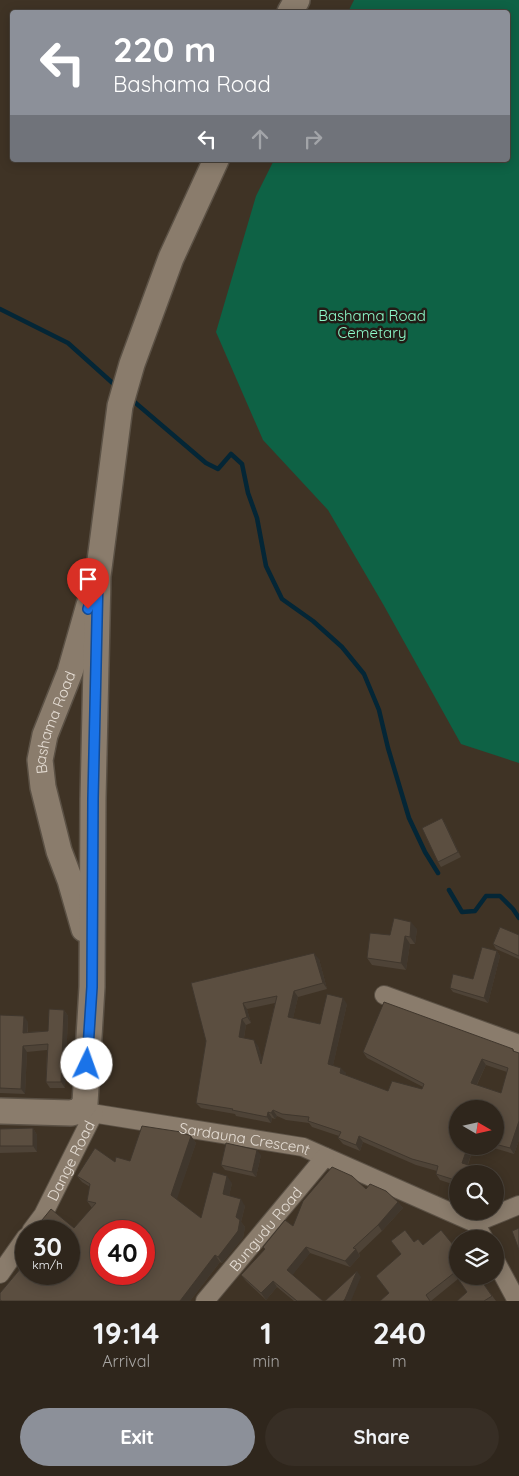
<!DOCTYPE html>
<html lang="en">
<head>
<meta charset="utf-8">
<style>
	body { margin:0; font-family:Quicksand,sans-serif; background:#372e25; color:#f1f3f6; height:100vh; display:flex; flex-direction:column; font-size:19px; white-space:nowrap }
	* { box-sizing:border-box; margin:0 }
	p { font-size:16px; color:#a7a5a3 }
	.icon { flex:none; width:28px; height:28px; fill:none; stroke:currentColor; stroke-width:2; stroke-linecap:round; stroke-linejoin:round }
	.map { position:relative; height:1301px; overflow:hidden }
	.sheet { display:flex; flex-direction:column; background:#2f261c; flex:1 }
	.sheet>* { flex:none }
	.guide { position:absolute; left:10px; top:10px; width:500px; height:152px; border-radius:5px; box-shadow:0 2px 12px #0003,0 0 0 1px #4a433b; background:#8c9099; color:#fff; overflow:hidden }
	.needle { width:32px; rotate:99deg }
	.tools { position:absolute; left:449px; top:1100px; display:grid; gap:10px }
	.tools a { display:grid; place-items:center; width:55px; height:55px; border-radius:50%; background:#2f261c; box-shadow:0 2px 12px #0003,0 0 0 1px #4a433b; font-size:25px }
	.speed { position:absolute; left:15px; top:1220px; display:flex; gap:10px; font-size:25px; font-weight:700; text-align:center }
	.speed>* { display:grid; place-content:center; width:65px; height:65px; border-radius:50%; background:#2f261c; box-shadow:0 2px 12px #0003,0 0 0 1px #4a433b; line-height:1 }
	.speed small { font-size:12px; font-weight:400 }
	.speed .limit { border:8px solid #d22; background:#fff; color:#111 }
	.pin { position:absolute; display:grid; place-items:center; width:42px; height:42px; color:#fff; margin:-51px -21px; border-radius:50% 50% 50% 0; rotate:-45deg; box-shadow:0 0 5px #0007 }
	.pin .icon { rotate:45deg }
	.me { position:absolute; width:55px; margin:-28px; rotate:3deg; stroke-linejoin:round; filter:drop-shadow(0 0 4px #0008) }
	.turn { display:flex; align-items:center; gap:18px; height:105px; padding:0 20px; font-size:22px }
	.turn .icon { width:65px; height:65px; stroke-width:2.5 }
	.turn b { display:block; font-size:35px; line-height:42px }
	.lanes { display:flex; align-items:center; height:48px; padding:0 20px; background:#0003; justify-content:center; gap:25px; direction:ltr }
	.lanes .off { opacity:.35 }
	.eta { display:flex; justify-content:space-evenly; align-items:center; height:85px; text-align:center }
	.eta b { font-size:30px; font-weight:700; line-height:35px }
	.action { display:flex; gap:10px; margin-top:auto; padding:10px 20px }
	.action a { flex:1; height:58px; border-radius:30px; background:#8c9099; color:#fff; font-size:20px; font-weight:700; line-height:58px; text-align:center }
	.action a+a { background:#372e25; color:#f1f3f6 }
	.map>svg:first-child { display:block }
</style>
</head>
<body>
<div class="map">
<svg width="519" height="1301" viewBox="0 0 519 1301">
	<rect width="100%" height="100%" fill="#3f3325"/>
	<path fill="#0e6245" d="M354 0H519V763L461 744 383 604 328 510 263 440 216 332 256 196 274 160H508V12H348Z"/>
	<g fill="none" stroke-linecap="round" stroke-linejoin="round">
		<g stroke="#042636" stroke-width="4.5">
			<path d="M0 309 68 343 117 387"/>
			<path d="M131 399 206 463 218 469 231 454 242 464 248 493 257 518 266 566 282 599 313 621 342 647 364 674 379 710 388 748 409 818 425 852 438 873"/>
			<path d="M449 890 462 912 475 911 486 896H500L513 909 519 918"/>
		</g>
		<defs>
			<g id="street">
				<path d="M384 995 519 1044"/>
				<path id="s1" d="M79 1111 303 1147 475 1223"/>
				<path d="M475 1223 519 1205"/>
				<path d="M475 1223 484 1239"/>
				<path id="s2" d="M31 1231 43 1215 94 1113"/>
				<path d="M495 1260 517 1301"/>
				<path d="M0 1274 26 1237"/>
				<path id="s3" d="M205 1301 325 1157"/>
			</g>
			<g id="secondary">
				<path d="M290 12 297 0"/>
				<path id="s4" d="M84 929 70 880 59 851 43 787 40 760 45 735 70 672 89 605"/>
				<path d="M0 1111 71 1113 79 1111 85 1103 92 987 93 799 98 576 120 406 132 364 171 258 216 160"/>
			</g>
		</defs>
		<use href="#street" stroke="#5b5145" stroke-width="20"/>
		<use href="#secondary" stroke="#5b5145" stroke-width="28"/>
		<use href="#street" stroke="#8a7c6c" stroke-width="18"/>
		<use href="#secondary" stroke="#8a7c6c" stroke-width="25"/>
	</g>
	<g fill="#4e4337" fill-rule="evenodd">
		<path d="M445 823 461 857 441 867 438 862Z"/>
		<path d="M417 929 415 944H410L406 970 372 965 367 958 390 935Z"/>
		<path d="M519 935V959L496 949 493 944Z"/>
		<path d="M497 951 500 956 488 1003 453 992 450 988 473 979Z"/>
		<path d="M319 959 327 989 298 997 293 1018 320 1024 347 1004 333 1065 346 1073 345 1075 388 1091 422 1089 423 1087 367 1058 363 1052 513 1049 515 1052 519 1053V1140L514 1154 487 1146H495V1109L458 1146H474L468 1165 472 1166 476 1172V1174H458V1186L440 1180 436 1174 437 1171 416 1165 363 1142 360 1151 343 1144 338 1138 339 1136 312 1127 309 1123 286 1120 277 1116 275 1119 272 1118 271 1123 236 1116 235 1114 201 1108 196 1103 206 1041 191 983ZM275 1003 262 1060 258 1046 244 1038 246 1025 251 1023 247 1009ZM486 1065 507 1072 501 1093 477 1085Z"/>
		<path d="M64 1010 68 1016 65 1088H50L46 1082 47 1050 27 1052 25 1094 0 1093V1015L28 1022V1032L48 1031Z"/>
		<path d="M33 1128 37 1135V1152L0 1153V1129Z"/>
		<path d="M191 1136 196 1143 176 1200 201 1218 232 1183 229 1196 245 1206 241 1222 245 1227 243 1238 222 1263 220 1262 190 1301H0V1293L20 1269 16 1263 74 1228 92 1208 87 1201 90 1187 82 1182 77 1176 115 1162 130 1161Z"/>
		<path d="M261 1155 256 1177 225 1170 221 1165Z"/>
		<path d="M366 1189 398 1202 403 1208 382 1231 359 1253 360 1256 350 1267 310 1253 292 1275 323 1301H294L277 1287 266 1300 246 1281 241 1275 265 1249 263 1247 293 1226Z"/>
		<path d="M391 1241 414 1242 423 1245 458 1276H483L480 1279 496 1301H457L467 1292 458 1279 431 1301 389 1293 376 1276 401 1254Z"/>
	</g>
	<g fill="#40372d">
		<path d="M442 818 445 823 461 857 458 852Z"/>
		<path d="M411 922 417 929 415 944 410 937Z"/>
		<path d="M405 936 410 944 406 970 401 963Z"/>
		<path d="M497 951 500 956 488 1003 484 998Z"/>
		<path d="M314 953 319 959 327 989 323 983Z"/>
		<path d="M294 991 298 997 292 1023 288 1017Z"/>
		<path d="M343 998 347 1004 332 1070 328 1064Z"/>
		<path d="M243 1003 247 1009 251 1023 247 1017Z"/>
		<path d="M64 1010 68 1016 65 1088 61 1082Z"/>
		<path d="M24 1016 28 1022 27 1038 23 1033Z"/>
		<path d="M242 1019 246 1025 243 1043 239 1037Z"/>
		<path d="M254 1040 258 1046 266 1070 261 1064Z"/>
		<path d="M23 1046 27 1052 25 1094 21 1089Z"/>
		<path d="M482 1059 486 1065 475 1088 471 1083Z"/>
		<path d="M341 1068 346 1073 344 1079 340 1073Z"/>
		<path d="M273 1110 277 1116 275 1119 271 1113Z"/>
		<path d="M268 1112 272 1118 271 1123 267 1117Z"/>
		<path d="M519 1121V1140L514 1154 510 1148Z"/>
		<path d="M33 1128 37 1135V1152L33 1146Z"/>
		<path d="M191 1136 196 1143 176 1202 171 1195Z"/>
		<path d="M359 1136 363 1142 360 1151 356 1145Z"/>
		<path d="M468 1146H474L466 1169 462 1163Z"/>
		<path d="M257 1150 261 1155 256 1177 252 1172Z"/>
		<path d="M472 1166 476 1172V1174H470Z"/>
		<path d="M227 1176 232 1183 228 1201 223 1194Z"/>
		<path d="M241 1199 245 1206 241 1222 245 1227 243 1238 222 1263 218 1257 236 1217Z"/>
		<path d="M398 1202 403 1208 382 1231 378 1225Z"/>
		<path d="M306 1247 310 1253 291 1277 287 1270Z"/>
		<path d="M356 1249 360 1256 350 1267 345 1261Z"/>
		<path d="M215 1255 220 1262 190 1301H180Z"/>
		<path d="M357 1271 361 1277 351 1301H346L345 1299Z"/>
		<path d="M273 1281 277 1287 266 1300 261 1293Z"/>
	</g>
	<g fill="#5b4e40" stroke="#40372d" fill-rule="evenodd">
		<path d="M442 818 458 852 438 862 422 828Z"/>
		<path d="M394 918 411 922 410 937 405 936 401 963 367 958 370 933 390 935Z"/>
		<path d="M500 927 519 935V956L493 944Z"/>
		<path d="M482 947 497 951 484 998 450 988 453 974 473 979Z"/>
		<path d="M314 953 323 983 294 991 288 1017 320 1024 327 994 343 998 328 1064 341 1068 340 1073 388 1091 392 1081 422 1089 424 1084 363 1052 384 1002 513 1049V1051L519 1053V1121L510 1148 495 1144V1109H458V1146H468L462 1163 472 1166 470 1174H458V1181L436 1174 438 1166 412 1159 359 1136 356 1145 338 1138 341 1132 308 1121 309 1117 282 1114 273 1110 271 1113 268 1112 267 1117 232 1110 233 1109 196 1103 206 1041 191 983ZM277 996 261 1064 254 1040 239 1037 242 1019 247 1017 243 1003ZM482 1059 508 1068 501 1093 471 1083Z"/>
		<path d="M49 1009 64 1010 61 1082H46L48 1044 23 1046 21 1089 0 1088V1015L24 1016 23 1033 48 1031Z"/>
		<path d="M142 1126 181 1132 191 1136 171 1195 201 1218 213 1172 227 1176 223 1194 241 1199 236 1217 240 1220 238 1231 218 1257 215 1255 180 1301H2L0 1300V1293L21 1268 16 1263 26 1251V1274H69V1231H33L51 1209 74 1228 96 1203 87 1201 90 1184 77 1176 95 1148 115 1162 116 1157 130 1161ZM101 1231H144V1274H101Z"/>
		<path d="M33 1128V1146H0V1129Z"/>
		<path d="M226 1143 257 1150 252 1172 221 1165Z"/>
		<path d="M332 1167 352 1176 366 1189 370 1184 386 1191 398 1202 378 1225 353 1248 356 1249 345 1261 306 1247 287 1270 323 1301H297L273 1281 261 1293 241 1275 265 1249 263 1247 285 1220 293 1226 303 1201Z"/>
		<path d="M519 1228V1250L512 1231Z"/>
		<path d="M405 1230 414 1242 418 1239 423 1245 441 1230 454 1246 457 1243H458V1276H478L492 1296 484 1301H457L467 1292 454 1273 426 1295 430 1301H380L389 1293 376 1276 401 1254 391 1241Z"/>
		<path d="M357 1271 345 1299 343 1301H325Z"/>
	</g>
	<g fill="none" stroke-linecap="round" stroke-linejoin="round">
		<defs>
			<path id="route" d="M87 1064 92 987 93 799 98 576 88 609"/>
		</defs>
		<use href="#route" stroke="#114b97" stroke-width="12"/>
		<use href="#route" stroke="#1a73e8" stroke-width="9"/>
	</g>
	<g text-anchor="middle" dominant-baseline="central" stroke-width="5" stroke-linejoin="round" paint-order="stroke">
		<g font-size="15" fill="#8efaca" stroke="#221c16">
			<text x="372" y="315">Bashama Road<tspan x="372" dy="17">Cemetary</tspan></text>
		</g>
		<g font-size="15" fill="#e5ddd4" stroke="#221c16">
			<text stroke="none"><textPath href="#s4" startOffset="215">Bashama Road</textPath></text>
			<text stroke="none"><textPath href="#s1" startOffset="168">Sardauna Crescent</textPath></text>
			<text stroke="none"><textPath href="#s2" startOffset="81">Dange Road</textPath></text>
			<text stroke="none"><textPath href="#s3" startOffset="94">Bungudu Road</textPath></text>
		</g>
	</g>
</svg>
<div class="tools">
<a><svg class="needle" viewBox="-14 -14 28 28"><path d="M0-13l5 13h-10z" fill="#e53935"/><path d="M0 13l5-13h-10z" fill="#a7a5a3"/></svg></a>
<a><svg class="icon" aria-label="search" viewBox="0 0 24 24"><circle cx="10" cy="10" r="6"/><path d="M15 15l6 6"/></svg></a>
<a><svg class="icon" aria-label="layers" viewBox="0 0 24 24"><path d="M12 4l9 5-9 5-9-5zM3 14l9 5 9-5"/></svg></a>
</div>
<div class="speed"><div>30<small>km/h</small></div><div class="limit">40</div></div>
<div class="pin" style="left:88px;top:609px;background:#d93025"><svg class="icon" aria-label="arrive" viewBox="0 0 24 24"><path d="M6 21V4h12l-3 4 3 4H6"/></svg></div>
<svg class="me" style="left:87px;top:1064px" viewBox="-20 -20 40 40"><circle r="19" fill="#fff"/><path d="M0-13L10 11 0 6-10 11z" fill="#1a73e8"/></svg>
<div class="guide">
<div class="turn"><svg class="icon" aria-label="left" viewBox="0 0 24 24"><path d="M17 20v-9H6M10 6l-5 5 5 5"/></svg><div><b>220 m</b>Bashama Road</div></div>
<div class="lanes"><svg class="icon" aria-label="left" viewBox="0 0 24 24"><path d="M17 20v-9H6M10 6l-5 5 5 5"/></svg><svg class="icon off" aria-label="ahead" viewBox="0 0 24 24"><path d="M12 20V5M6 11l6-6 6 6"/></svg><svg class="icon off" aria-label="right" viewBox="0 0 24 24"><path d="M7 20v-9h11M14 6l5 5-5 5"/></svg></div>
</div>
</div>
<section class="sheet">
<div class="eta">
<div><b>19:14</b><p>Arrival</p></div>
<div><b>1</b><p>min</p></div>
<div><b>240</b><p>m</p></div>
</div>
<div class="action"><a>Exit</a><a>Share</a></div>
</section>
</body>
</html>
